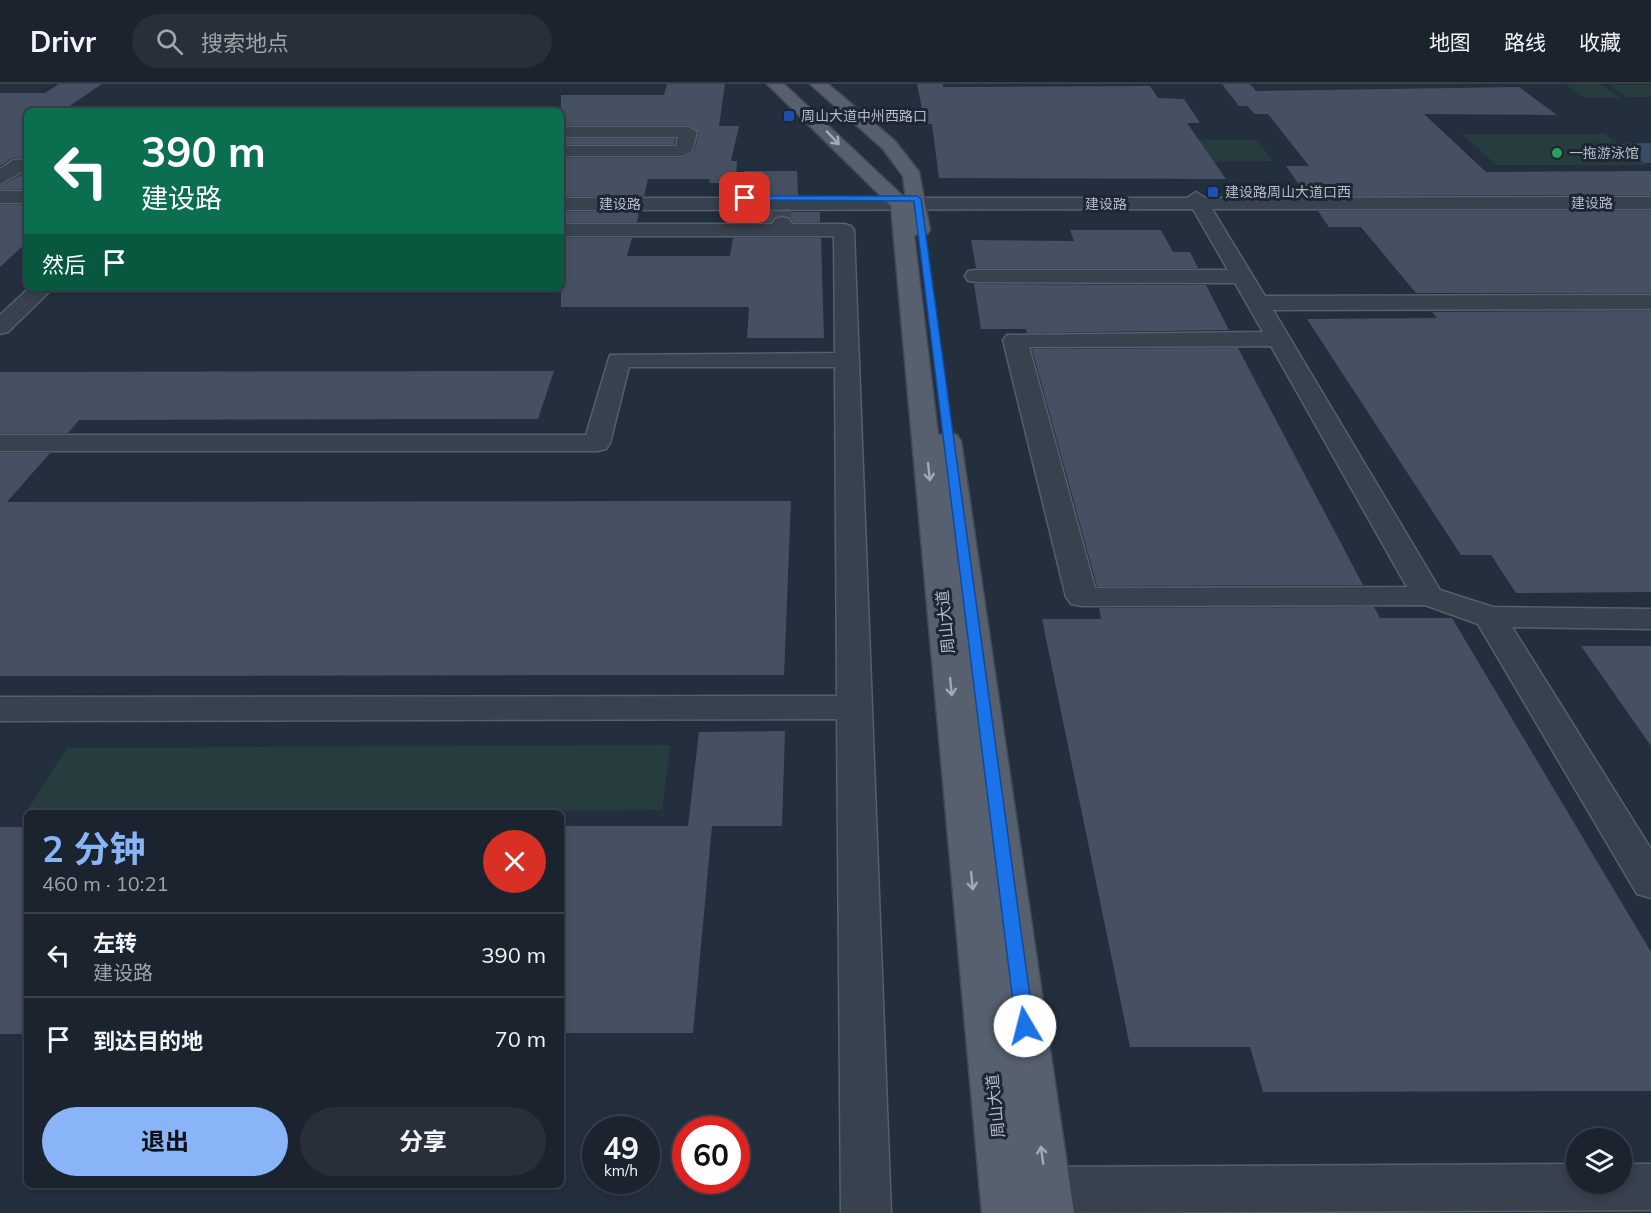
<!DOCTYPE html>
<html lang="zh">
<head>
<meta charset="utf-8">
<style>
	body { margin:0; font-family:Mulish,"Noto Sans SC",sans-serif; background:#282f3a; color:#f1f3f6; height:100vh; display:flex; flex-direction:column; font-size:22px; white-space:nowrap }
	* { box-sizing:border-box; margin:0 }
	p { font-size:20px; color:#a0a4aa }
	.icon { flex:none; width:33px; height:33px; fill:none; stroke:currentColor; stroke-width:2; stroke-linecap:round; stroke-linejoin:round }
	.map { position:relative; flex:1; overflow:hidden }
	.side { position:absolute; left:24px; top:726px; width:540px; height:378px; display:flex; flex-direction:column; background:#1b232e; border-radius:9px; box-shadow:0 3px 9px #0003,0 0 0 2px #39404a }
	.side>* { flex:none }
	.hud { position:absolute; left:24px; top:24px; width:540px; height:183px; border-radius:9px; box-shadow:0 3px 9px #0003,0 0 0 2px #39404a; background:#0b6e4f; color:#fff; overflow:hidden }
	.tools { position:absolute; left:1566px; top:1044px; display:grid; gap:12px }
	.tools a { display:grid; place-items:center; width:66px; height:66px; border-radius:50%; background:#1b232e; box-shadow:0 3px 9px #0003,0 0 0 2px #39404a; font-size:30px }
	.speed { position:absolute; left:582px; top:1032px; display:flex; gap:12px; font-size:30px; font-weight:700; text-align:center }
	.speed>* { display:grid; place-content:center; width:78px; height:78px; border-radius:50%; background:#1b232e; box-shadow:0 3px 9px #0003,0 0 0 2px #39404a; line-height:1 }
	.speed small { font-size:15px; font-weight:400 }
	.speed .limit { border:9px solid #d22; background:#fff; color:#111 }
	.pin { position:absolute; display:grid; place-items:center; width:51px; height:51px; color:#fff; margin:-26px; border-radius:12px; box-shadow:0 3px 9px #0006 }
	.me { position:absolute; width:66px; margin:-33px; rotate:352deg; stroke-linejoin:round; filter:drop-shadow(0 0 4px #0008) }
	.turn { display:flex; align-items:center; gap:21px; height:126px; padding:0 18px; font-size:27px }
	.turn .icon { width:78px; height:78px; stroke-width:2.5 }
	.turn b { display:block; font-size:42px; line-height:51px }
	.then { display:flex; align-items:center; height:57px; padding:0 18px; background:#0003; gap:12px; font-size:22px }
	.round { display:grid; place-items:center; flex:none; width:63px; height:63px; border-radius:32px; background:#282f3a }
	.summary { display:flex; align-items:center; justify-content:space-between; height:102px; padding:0 18px }
	h1 { font-size:36px; font-weight:700; line-height:45px; color:#8ab4f8 }
	.action { display:flex; gap:12px; margin-top:auto; padding:12px 18px }
	.action a { flex:1; height:69px; border-radius:36px; background:#8ab4f8; color:#111; font-size:24px; font-weight:700; line-height:69px; text-align:center }
	.action a+a { background:#282f3a; color:#f1f3f6 }
	ul { padding:0; list-style:none }
	li { display:flex; align-items:center; gap:18px; height:84px; padding:0 18px; border-top:2px solid #39404a }
	li div { flex:1 }
	li b { display:block; font-size:22px }
	li em { font-style:normal }
	header { display:flex; align-items:center; gap:36px; box-sizing:border-box; height:84px; padding:0 30px; background:#1b232e; border-bottom:2px solid #39404a }
	header strong { font-size:28px }
	nav { display:flex; gap:33px; margin-inline-start:auto; font-size:21px }
	.search { width:420px; height:54px; background:#282f3a; display:flex; align-items:center; gap:15px; box-sizing:border-box; padding:0 21px; border-radius:33px; color:#a0a4aa; font-size:22px }
	.map>svg:first-child { display:block }
</style>
</head>
<body>
<header>
<strong>Drivr</strong>
<div class="search"><svg class="icon" aria-label="search" viewBox="0 0 24 24"><circle cx="10" cy="10" r="6"/><path d="M15 15l6 6"/></svg>搜索地点</div>
<nav><a>地图</a><a>路线</a><a>收藏</a></nav>
</header>
<div class="map">
<svg width="1651" height="1129" viewBox="0 0 1651 1129">
	<rect width="100%" height="100%" fill="#242f3e"/>
	<g fill="#263c3f">
		<path d="M1565 0H1599L1620 14H1585Z"/>
		<path d="M1609 1H1651V13H1627Z"/>
		<path d="M1462 50H1605L1647 81H1496Z"/>
		<path d="M1158 56H1256L1273 77 1172 78Z"/>
		<path d="M670 661 662 726 25 730 67 664Z"/>
	</g>
	<path fill="#394c67" d="M1651 59V79H1644L1617 60Z"/>
	<g fill="#455162">
		<path d="M59 0H102L62 27H27V73L12 74 0 82V9H45Z"/>
		<path d="M667 0H725L719 42H739L731 77H737L736 99H709L710 95H648L644 112H561V87L566 74H683L694 68 699 49 688 41H561V11H664Z"/>
		<path d="M917 0H943V3L1150 2 1158 14 1184 15 1200 39H1187L1226 95 939 94 932 40H925Z"/>
		<path d="M1222 0H1250L1256 7 1519 3 1557 31 1424 30 1486 88 1651 87V111L1307 112 1286 82H1309L1268 30H1255L1247 22H1239Z"/>
		<path d="M561 55H675L674 60H561Z"/>
		<path d="M744 87H797L798 112H740Z"/>
		<path d="M27 88V105H0V102Z"/>
		<path d="M0 121H27V158L0 183Z"/>
		<path d="M1318 127H1651V209H1416L1361 143H1329Z"/>
		<path d="M561 128H639L637 138H561Z"/>
		<path d="M738 128H820V138H793L790 133 783 131 774 133 771 138H736Z"/>
		<path d="M1070 146H1161L1173 168H1190L1198 184H976L971 156 1074 157Z"/>
		<path d="M561 154H632L627 172H730L733 154H821L824 254H747L749 223H561Z"/>
		<path d="M974 200 1206 201 1229 246 1027 249 1026 245H981Z"/>
		<path d="M1651 227V508L1516 509 1491 471H1461L1307 235 1437 234 1432 228Z"/>
		<path d="M1238 264 1363 501 1097 502 1032 265Z"/>
		<path d="M554 287 538 335 79 336 68 349H0V288Z"/>
		<path d="M0 369H50L7 418 791 417 784 591 0 592Z"/>
		<path d="M1374 523 1380 534H1452L1651 868V1007L1263 1008 1250 963H1130L1042 535H1101L1099 524Z"/>
		<path d="M1581 562H1651V662Z"/>
		<path d="M785 647 782 742H712L693 949H561V742H688L699 648Z"/>
		<rect x="0" y="743" width="27" height="207"/>
	</g>
	<g fill="none" stroke-linecap="round" stroke-linejoin="round">
		<path stroke="#3a4453" stroke-width="18" stroke-dasharray="18 9" stroke-linecap="butt" d="M782 127V136"/>
		<path stroke="#3a4453" stroke-width="22" stroke-dasharray="22 11" stroke-linecap="butt" d="M782 134V139"/>
		<defs>
			<g id="minor">
				<path d="M561 43H688L697 48 692 67 683 72H561V62H676L678 53H561Z"/>
				<path d="M27 75V85L0 100V85L13 76Z"/>
				<rect x="0" y="107" width="27" height="12"/>
				<path d="M1196 108 1205 114 1651 113V125H1212L1265 212 1651 211V225L1273 226 1440 506 1493 523 1651 525V545L1512 543 1651 765V814L1637 810 1478 540 1425 521 1082 522 1071 520 1066 513 1003 256 1007 251 1263 248 1235 199 976 198 968 197 965 192 968 187 976 186H1228L1193 125 561 126V114H1187ZM1271 262 1407 503 1095 504 1029 263Z"/>
				<path d="M782 133 789 135 792 140H844L851 142 854 146 891 1129H841L837 635 0 637V613L837 612 835 283H629L610 359 606 365 597 367H0V351H586L610 271 835 269 834 152H561V140H772L775 135Z"/>
				<path d="M29 204H53L8 248 0 250V231Z"/>
				<path d="M1576 1080V1100H1622V1080H1651V1126L1045 1129 1028 1123 1021 1106 1028 1089 1046 1083Z"/>
			</g>
			<path id="major" d="M767 0H784L906 115 903 92 883 65 810 0H828L895 57 919 88 930 146 927 150 914 151 938 351 948 349 957 351 961 357 1074 1129H982L891 122Z"/>
		</defs>
		<use href="#minor" stroke="#565f6c" stroke-width="3"/>
		<use href="#major" stroke="#414a57" stroke-width="3"/>
		<use href="#minor" fill="#38414e" fill-rule="evenodd"/>
		<use href="#major" fill="#56606e" fill-rule="evenodd"/>
	</g>
	<defs><path id="oneway-shaft" d="M-6 0H5M1.5-3L5.5 0L1.5 3" fill="none" stroke-width="1.6" stroke-linecap="round" stroke-linejoin="round" transform="scale(1.5)"/></defs>
	<g stroke="#a1aab7">
		<use href="#oneway-shaft" transform="translate(833 54) rotate(47)"/>
		<use href="#oneway-shaft" transform="translate(929 388) rotate(84)"/>
		<use href="#oneway-shaft" transform="translate(951 603) rotate(84)"/>
		<use href="#oneway-shaft" transform="translate(972 797) rotate(84)"/>
		<use href="#oneway-shaft" transform="translate(1042 1071) rotate(-98)"/>
	</g>
	<path fill="#1a73e8" stroke="#114b97" stroke-width="1.5" d="M742 112H917L921 115 1034 942 1031 948 1025 950 1018 948 1016 942 914 117 745 116Z"/>
	<g fill="#1a4fb4" stroke="#1d2633" stroke-width="2">
		<rect x="783" y="26" width="12" height="12" rx="3"/>
		<rect x="1207" y="102" width="12" height="12" rx="3"/>
	</g>
	<circle fill="#2e9e5b" stroke="#1d2633" stroke-width="2" cx="1557" cy="69" r="6"/>
	<g text-anchor="middle" dominant-baseline="central" stroke-width="6" stroke-linejoin="round" paint-order="stroke">
		<g font-size="14" fill="#b4bcc9" stroke="#1d2633" text-anchor="start">
			<text x="801" y="32">周山大道中州西路口</text>
			<text x="1569" y="69">一拖游泳馆</text>
			<text x="1225" y="108">建设路周山大道口西</text>
		</g>
		<g font-size="14" fill="#b4bcc9" stroke="#1d2633">
			<text x="1592" y="119">建设路</text>
			<text x="620" y="120">建设路</text>
			<text x="1106" y="120">建设路</text>
		</g>
		<g font-size="16" fill="#b4bcc9" stroke="#1d2633">
			<text transform="translate(945 538) rotate(-96)">周山大道</text>
			<text transform="translate(995 1022) rotate(-96)">周山大道</text>
		</g>
	</g>
</svg>
<div class="tools">
<a><svg class="icon" aria-label="layers" viewBox="0 0 24 24"><path d="M12 4l9 5-9 5-9-5zM3 14l9 5 9-5"/></svg></a>
</div>
<div class="speed"><div>49<small>km/h</small></div><div class="limit">60</div></div>
<div class="pin" style="left:745px;top:114px;background:#d93025"><svg class="icon" aria-label="arrive" viewBox="0 0 24 24"><path d="M6 21V4h12l-3 4 3 4H6"/></svg></div>
<svg class="me" style="left:1025px;top:942px" viewBox="-20 -20 40 40"><circle r="19" fill="#fff"/><path d="M0-13L10 11 0 6-10 11z" fill="#1a73e8"/></svg>
<div class="hud">
<div class="turn"><svg class="icon" aria-label="left" viewBox="0 0 24 24"><path d="M17 20v-9H6M10 6l-5 5 5 5"/></svg><div><b>390 m</b>建设路</div></div>
<div class="then">然后<svg class="icon" aria-label="arrive" viewBox="0 0 24 24"><path d="M6 21V4h12l-3 4 3 4H6"/></svg></div>
</div>
<section class="side">
<div class="summary"><div><h1>2 分钟</h1><p>460 m · 10:21</p></div><a class="round" style="background:#d93025;color:#fff"><svg class="icon" aria-label="close" viewBox="0 0 24 24"><path d="M6 6l12 12M18 6L6 18"/></svg></a></div>
<ul>
<li><svg class="icon" aria-label="left" viewBox="0 0 24 24"><path d="M17 20v-9H6M10 6l-5 5 5 5"/></svg><div><b>左转</b><p>建设路</p></div><em>390 m</em></li>
<li><svg class="icon" aria-label="arrive" viewBox="0 0 24 24"><path d="M6 21V4h12l-3 4 3 4H6"/></svg><div><b>到达目的地</b></div><em>70 m</em></li>
</ul>
<div class="action"><a>退出</a><a>分享</a></div>
</section>
</div>
</body>
</html>
